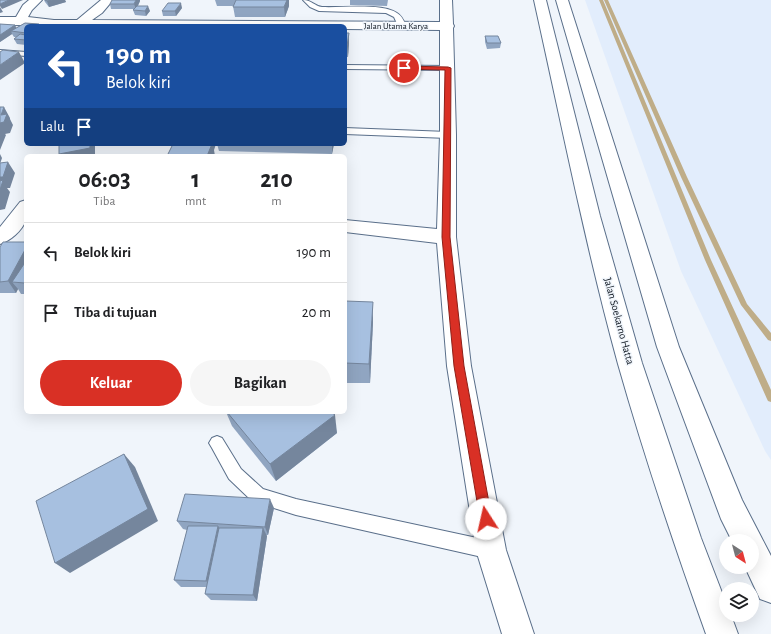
<!DOCTYPE html>
<html lang="id">
<head>
<meta charset="utf-8">
<style>
	body { margin:0; font-family:"Alegreya Sans",sans-serif; background:#f6f6f6; color:#202124; height:100vh; display:flex; flex-direction:column; font-size:15px; white-space:nowrap }
	* { box-sizing:border-box; margin:0 }
	p { font-size:13px; color:#757577 }
	.icon { flex:none; width:22px; height:22px; fill:none; stroke:currentColor; stroke-width:2; stroke-linecap:round; stroke-linejoin:round }
	.map { position:relative; flex:1; overflow:hidden }
	.drawer { position:absolute; left:24px; top:154px; width:323px; height:260px; display:flex; flex-direction:column; background:#fff; border-radius:6px; box-shadow:0 4px 16px #0002 }
	.drawer>* { flex:none }
	.guide { position:absolute; left:24px; top:24px; width:323px; height:122px; border-radius:6px; box-shadow:0 4px 16px #0002; background:#1a4fa0; color:#fff; overflow:hidden }
	.needle { width:26px; rotate:144deg }
	.fabs { position:absolute; left:719px; top:534px; display:grid; gap:8px }
	.fabs a { display:grid; place-items:center; width:40px; height:40px; border-radius:50%; background:#fff; box-shadow:0 4px 16px #0002; font-size:20px }
	.pin { position:absolute; display:grid; place-items:center; width:34px; height:34px; color:#fff; margin:-17px; border:2px solid #fff; border-radius:50%; box-shadow:0 1px 4px #0007 }
	.me { position:absolute; width:44px; margin:-22px; rotate:350deg; stroke-linejoin:round; filter:drop-shadow(0 0 3px #0008) }
	.turn { display:flex; align-items:center; gap:14px; height:84px; padding:0 16px; font-size:18px }
	.turn .icon { width:52px; height:52px; stroke-width:2.5 }
	.turn b { display:block; font-size:28px; line-height:34px }
	.then { display:flex; align-items:center; height:38px; padding:0 16px; background:#0003; gap:8px; font-size:15px }
	.eta { display:flex; justify-content:space-evenly; align-items:center; height:68px; text-align:center }
	.eta b { font-size:24px; font-weight:600; line-height:28px }
	.cta { display:flex; gap:8px; margin-top:auto; padding:8px 16px }
	.cta a { flex:1; height:46px; border-radius:24px; background:#d93025; color:#fff; font-size:16px; font-weight:600; line-height:46px; text-align:center }
	.cta a+a { background:#f6f6f6; color:#202124 }
	ul { padding:0; list-style:none }
	li { display:flex; align-items:center; gap:12px; height:60px; padding:0 16px; border-top:1px solid #e0e0e0 }
	li div { flex:1 }
	li b { display:block; font-size:15px }
	li em { font-style:normal }
	.map>svg:first-child { display:block }
</style>
</head>
<body>
<div class="map">
<svg width="771" height="634" viewBox="0 0 771 634">
	<rect width="100%" height="100%" fill="#f0f5fb"/>
	<path fill="#e2edfc" d="M585 0H771V460L765 451 681 271Z"/>
	<g fill="none" stroke-linecap="round" stroke-linejoin="round">
		<g fill="#bfad88" fill-rule="evenodd">
			<path d="M599 0H603L711 260 771 390V402L768 401 767 399 705 260Z"/>
			<path d="M604 0H608L687 177 747 304 771 333V341L768 340 741 305 681 177Z"/>
		</g>
		<defs>
			<g id="lane">
				<path d="M303 0C312 0 314 6 322 7 342 8 382 3 397 13 402 16 404 21 406 26L405 28H399L394 17 386 13 319 11 310 7Z"/>
				<path d="M0 50 26 52V56L0 54Z"/>
				<path d="M345 65 448 66 452 68 448 70 345 69Z"/>
				<path d="M345 128 448 132 453 135 448 138 345 134Z"/>
				<path d="M217 436 222 438 241 469 263 489 296 499 491 541 497 544 500 550 497 556 491 559 296 515 258 503 252 501 229 479 212 448 209 443 212 438Z"/>
			</g>
			<g id="street">
				<path d="M29 0H42L32 10 28 17 54 20H77L101 0H113L102 13 92 20 440 22V0H452L453 24 454 26 453 28 456 135V237L471 366 506 550 534 634H502L476 550 447 366 437 243 345 232V220L437 229 440 135V30L345 29V26L0 25V17H16L23 5Z"/>
				<path d="M26 200C26 206 28 215 26 220 22 231 10 241 0 244V227L20 202Z"/>
			</g>
			<g id="highway">
				<path d="M534 0H546L600 216 642 363 701 538 726 603V615H731L738 634H706C674 545 644 455 618 364 585 244 561 121 534 0Z"/>
				<path d="M556 0H568L679 347 742 500 771 556V603L760 599 745 567H752V541H732L721 519 657 347Z"/>
			</g>
		</defs>
		<use href="#lane" stroke="#5a6f8a" stroke-width="2"/>
		<use href="#street" stroke="#5a6f8a" stroke-width="2"/>
		<use href="#highway" stroke="#5a6f8a" stroke-width="2"/>
		<use href="#lane" fill="#fff" fill-rule="evenodd"/>
		<use href="#street" fill="#fff" fill-rule="evenodd"/>
		<use href="#highway" fill="#fff" fill-rule="evenodd"/>
	</g>
	<g fill="#90a5c1">
		<path d="M44 0H65L66 2 49 7 45 2Z"/>
		<path d="M215 0H289V6L285 17H235L233 6H217Z"/>
		<path d="M350 0H388L387 6 350 5Z"/>
		<path d="M140 1 138 6 150 11 146 16 135 15 133 10 134 9H111L110 4Z"/>
		<path d="M182 8 176 16H163L162 11Z"/>
		<path d="M25 23 39 24 40 26H26V45L17 44 14 39 17 37H14L12 34 0 42V24L15 25 16 28Z"/>
		<path d="M345 33H349V43L348 57H345Z"/>
		<path d="M485 36 501 43 500 48 487 49 485 42Z"/>
		<path d="M217 144H334L332 154 219 151Z"/>
		<path d="M26 242V294H21L18 289 16 293H0V247Z"/>
		<path d="M345 301 373 322 370 383H345Z"/>
		<path d="M226 412H331L337 433 276 481 232 426Z"/>
		<path d="M274 508 268 535H266L267 536 257 601 211 600 205 594 206 587H181L174 580 187 530 183 529 177 521Z"/>
	</g>
	<g fill="#75869d">
		<path d="M9 0H23L2 9 0 6V4Z"/>
		<path d="M53 0H65L66 2 49 7 47 1Z"/>
		<path d="M136 0H140V1L136 9 134 4Z"/>
		<path d="M287 0H289V6L285 17 284 7Z"/>
		<path d="M181 3 182 8 176 16 175 11Z"/>
		<path d="M148 6 150 11 146 16 145 11Z"/>
		<path d="M0 7 3 12 0 13Z"/>
		<path d="M15 25 17 30 11 31 12 34 0 42V35Z"/>
		<path d="M349 33V43L348 57 347 46Z"/>
		<path d="M19 52 25 63 0 80V65Z"/>
		<path d="M4 107 10 118V119L13 125 10 133 5 134 6 135 0 150V123L1 115Z"/>
		<path d="M90 144H94L95 146V156H60L59 154Z"/>
		<path d="M208 144H216L214 150 215 156H207Z"/>
		<path d="M332 144H334L332 154Z"/>
		<path d="M0 154 2 158 0 164Z"/>
		<path d="M8 162 15 173 10 188H7L10 192 5 209 0 210V177Z"/>
		<path d="M26 248V274L12 282 18 289 16 293 8 281Z"/>
		<path d="M373 302V322L370 383 369 364Z"/>
		<path d="M335 415 337 433 276 481 270 464Z"/>
		<path d="M124 454 135 467 158 521 70 573 55 563Z"/>
		<path d="M270 499 274 508 268 535 265 527Z"/>
		<path d="M218 526 223 534 212 587 206 581Z"/>
		<path d="M263 528 267 536 257 601 253 595Z"/>
	</g>
	<g fill="#a7c0e0" stroke="#75869d">
		<path d="M0 0H9L0 4Z"/>
		<path d="M45 0H53L47 1Z"/>
		<path d="M112 0H136L134 4H110Z"/>
		<path d="M236 0H287L284 7H233Z"/>
		<path d="M168 3H181L175 11H162Z"/>
		<path d="M137 6H148L145 11 133 10Z"/>
		<path d="M25 23 39 24 37 26H26V33L11 31Z"/>
		<path d="M0 24 15 25 0 35Z"/>
		<path d="M345 33H349L347 46H345Z"/>
		<path d="M20 34 26 35V40L14 39Z"/>
		<path d="M485 36H498L501 43H487Z"/>
		<path d="M3 50 19 52 0 65V52Z"/>
		<path d="M0 107H4L1 115 7 114 4 122 0 123Z"/>
		<path d="M59 144H90V148L59 154Z"/>
		<path d="M173 144H212L207 156H167Z"/>
		<path d="M8 162 3 177H0V163Z"/>
		<path d="M3 180 0 190V181Z"/>
		<path d="M3 242H26V248L8 281 0 282V247Z"/>
		<path d="M26 261V280L25 283 12 282Z"/>
		<path d="M345 301 373 302 369 364 345 363Z"/>
		<path d="M227 412H331L335 415 270 464Z"/>
		<path d="M124 454 148 509 55 563 36 501Z"/>
		<path d="M185 494 270 499 265 527 177 521Z"/>
		<path d="M188 526H218L206 581 174 580Z"/>
		<path d="M219 528H263L253 595 205 594Z"/>
	</g>
	<path fill="#d93025" stroke="#8d1f18" d="M404 66 448 67 451 68 450 237 464 366 492 519 490 523 486 525 482 523 480 519 454 366 442 237 445 70 402 69 401 68Z"/>
	<g text-anchor="middle" dominant-baseline="central" stroke-width="3" stroke-linejoin="round" paint-order="stroke">
		<g font-size="9" fill="#0c141e" stroke="#f0f5fb">
			<text x="396" y="26">Jalan Utama Karya</text>
		</g>
		<g font-size="11" fill="#0c141e" stroke="#f0f5fb">
			<text transform="translate(619 321) rotate(75)">Jalan Soekarno Hatta</text>
		</g>
	</g>
</svg>
<div class="fabs">
<a><svg class="needle" viewBox="-14 -14 28 28"><path d="M0-13l5 13h-10z" fill="#e53935"/><path d="M0 13l5-13h-10z" fill="#757577"/></svg></a>
<a><svg class="icon" aria-label="layers" viewBox="0 0 24 24"><path d="M12 4l9 5-9 5-9-5zM3 14l9 5 9-5"/></svg></a>
</div>
<div class="pin" style="left:404px;top:68px;background:#d93025"><svg class="icon" aria-label="arrive" viewBox="0 0 24 24"><path d="M6 21V4h12l-3 4 3 4H6"/></svg></div>
<svg class="me" style="left:486px;top:519px" viewBox="-20 -20 40 40"><circle r="19" fill="#fff"/><path d="M0-13L10 11 0 6-10 11z" fill="#d93025"/></svg>
<div class="guide">
<div class="turn"><svg class="icon" aria-label="left" viewBox="0 0 24 24"><path d="M17 20v-9H6M10 6l-5 5 5 5"/></svg><div><b>190 m</b>Belok kiri</div></div>
<div class="then">Lalu<svg class="icon" aria-label="arrive" viewBox="0 0 24 24"><path d="M6 21V4h12l-3 4 3 4H6"/></svg></div>
</div>
<section class="drawer">
<div class="eta">
<div><b>06:03</b><p>Tiba</p></div>
<div><b>1</b><p>mnt</p></div>
<div><b>210</b><p>m</p></div>
</div>
<ul>
<li><svg class="icon" aria-label="left" viewBox="0 0 24 24"><path d="M17 20v-9H6M10 6l-5 5 5 5"/></svg><div><b>Belok kiri</b></div><em>190 m</em></li>
<li><svg class="icon" aria-label="arrive" viewBox="0 0 24 24"><path d="M6 21V4h12l-3 4 3 4H6"/></svg><div><b>Tiba di tujuan</b></div><em>20 m</em></li>
</ul>
<div class="cta"><a>Keluar</a><a>Bagikan</a></div>
</section>
</div>
</body>
</html>
